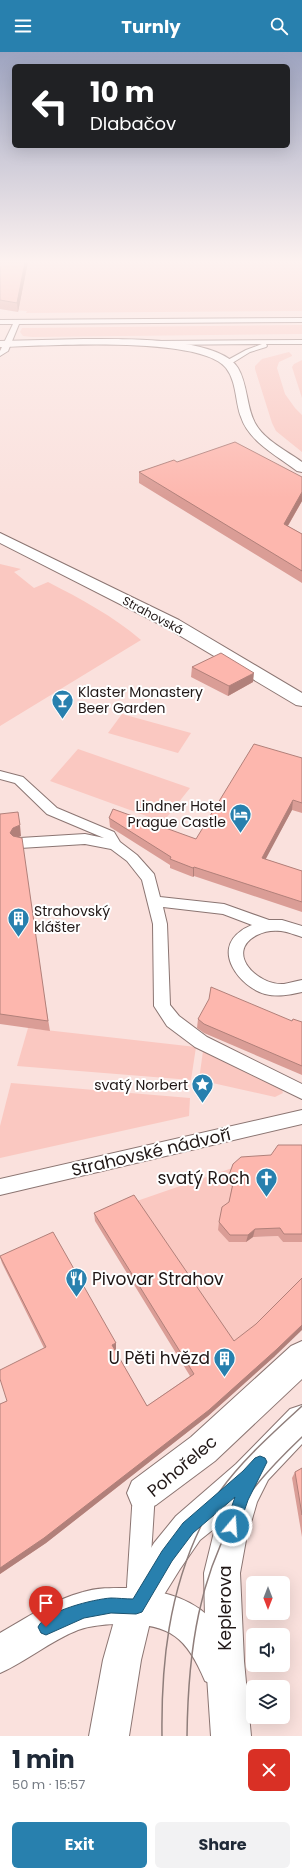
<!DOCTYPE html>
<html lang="en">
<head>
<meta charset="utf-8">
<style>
	body { margin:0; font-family:Poppins,sans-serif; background:#f2f2f3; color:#1f2937; height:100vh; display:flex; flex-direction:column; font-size:15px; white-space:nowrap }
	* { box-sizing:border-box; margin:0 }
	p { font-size:13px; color:#747a83 }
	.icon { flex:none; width:22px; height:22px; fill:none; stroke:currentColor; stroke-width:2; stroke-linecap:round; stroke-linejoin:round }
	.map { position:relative; height:1684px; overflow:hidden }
	.side { display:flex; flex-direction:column; background:#fff; flex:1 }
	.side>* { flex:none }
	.hud { position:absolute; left:12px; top:12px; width:278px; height:84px; border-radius:6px; box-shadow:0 4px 16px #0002; background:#202124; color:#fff; overflow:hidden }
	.needle { width:26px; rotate:180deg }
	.buttons { position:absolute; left:246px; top:1524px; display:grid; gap:8px }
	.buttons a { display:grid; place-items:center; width:44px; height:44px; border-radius:6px; background:#fff; box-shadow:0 4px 16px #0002; font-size:20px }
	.pin { position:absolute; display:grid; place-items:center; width:34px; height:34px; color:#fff; margin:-41px -17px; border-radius:50% 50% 50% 0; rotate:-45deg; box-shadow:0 0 4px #0007 }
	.pin .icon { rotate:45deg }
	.me { position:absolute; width:44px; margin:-22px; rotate:18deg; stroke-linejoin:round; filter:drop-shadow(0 0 3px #0008) }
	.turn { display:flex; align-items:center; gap:14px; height:84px; padding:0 12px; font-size:18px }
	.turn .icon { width:52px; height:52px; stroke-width:2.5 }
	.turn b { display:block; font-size:28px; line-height:34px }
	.round { display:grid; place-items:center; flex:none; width:42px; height:42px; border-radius:6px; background:#f2f2f3 }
	.overview { display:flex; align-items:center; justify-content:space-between; height:68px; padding:0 12px }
	h1 { font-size:24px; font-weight:700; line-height:30px }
	.action { display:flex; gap:8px; margin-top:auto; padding:8px 12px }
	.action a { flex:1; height:46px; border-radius:6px; background:#2880ae; color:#fff; font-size:16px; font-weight:700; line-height:46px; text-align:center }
	.action a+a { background:#f2f2f3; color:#1f2937 }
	header { display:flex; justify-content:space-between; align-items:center; height:52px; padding:0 12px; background:#2880ae; color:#fff; font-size:18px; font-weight:700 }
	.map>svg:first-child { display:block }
</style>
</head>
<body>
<header><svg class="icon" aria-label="menu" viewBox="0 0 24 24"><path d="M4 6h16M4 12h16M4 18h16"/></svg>Turnly<svg class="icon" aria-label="search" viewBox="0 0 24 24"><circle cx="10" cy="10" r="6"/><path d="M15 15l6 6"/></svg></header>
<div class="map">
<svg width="302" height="1684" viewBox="0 0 302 1684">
	<rect width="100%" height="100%" fill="#fae1dd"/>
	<g fill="#fac8c1">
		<path d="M0 211H302V259L26 261 27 259 0 257Z"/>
		<path d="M302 273V282L32 285 23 284 20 280 22 276Z"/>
		<path d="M289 300 292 303V304L279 310 277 316 285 342 295 356 302 363V400L276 379 272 371 255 317V314L262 307Z"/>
		<path d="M302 308V346L292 315 294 312Z"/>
		<path d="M0 512 21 517 14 520 34 536 48 530C81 547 113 564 141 588L0 674Z"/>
		<path d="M122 662 191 681 178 701 108 681Z"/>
		<path d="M78 697 190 736 163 770 50 729Z"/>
		<path d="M28 976 196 995 191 1028 17 1014Z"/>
		<path d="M203 999 281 1035 283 1041 275 1045 199 1028Z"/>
		<path d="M11 1031 190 1046 189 1064 0 1106V1074Z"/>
		<path d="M238 1114 233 1135 253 1185 278 1184 283 1190H296L302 1184V1231L233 1296 134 1150Z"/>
	</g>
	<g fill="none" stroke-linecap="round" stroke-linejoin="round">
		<defs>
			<g id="lane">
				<path d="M302 266V270L19 272 8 299 0 304V299L13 272H0V268Z"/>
				<path d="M302 288V292H266L267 294 266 295 250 300 229 313H226V309L246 298 262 292 157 293 154 291 157 289Z"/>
				<path d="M0 719 23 725 57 756 114 780 120 790 137 803 154 822 160 845 224 852 269 868H282L302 874V885C295 883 289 880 281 879 272 878 265 879 257 883 224 900 257 934 284 932 290 931 296 929 302 928V940C289 943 278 945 265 942 240 935 212 899 241 879 244 876 248 875 252 873L223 862 163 855 167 872 170 953 179 964 207 985 302 1032V1047L195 995 167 974 154 954 153 872 142 828 127 809 111 797 85 792 20 796 15 794 13 791 15 788 20 786 85 782 104 786 47 762 15 731 0 727Z"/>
				<path d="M302 1058V1072L0 1143V1127Z"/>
				<path d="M144 1430 152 1433 155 1441 149 1534 146 1542 138 1545 130 1542 127 1534 133 1441 136 1433Z"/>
			</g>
			<g id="street">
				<path d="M0 481 179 568 302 641V654L296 653 167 576 0 491Z"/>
				<path d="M302 1289V1327L215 1409 156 1453 144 1458 132 1453 127 1441 132 1429 191 1385 291 1294Z"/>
				<path d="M132 1536C164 1539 197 1547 217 1574 226 1586 231 1602 237 1616L231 1629 218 1635 205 1629C187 1586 171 1572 123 1572 108 1572 92 1573 78 1578 50 1589 27 1609 0 1621V1581C26 1566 53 1548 83 1540 99 1535 116 1536 132 1536Z"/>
			</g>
			<g id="secondary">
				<path d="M84 287C119 287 219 284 238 316 248 333 246 354 255 371 264 388 287 399 302 410V420L297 419C278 404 249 390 241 365 235 350 237 330 226 316 201 283 42 294 0 295V289Z"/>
				<path d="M302 1353V1392L268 1428 257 1450 246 1488 240 1521 244 1609 251 1684H211L206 1609 204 1521 215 1476 200 1488 180 1517 152 1562 141 1608 129 1684H89L103 1608 118 1555 123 1542 154 1491 176 1464 236 1412 290 1357Z"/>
			</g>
		</defs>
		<use href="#lane" stroke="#8b7572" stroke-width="2"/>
		<use href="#street" stroke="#8b7572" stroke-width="2"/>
		<use href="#secondary" stroke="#8b7572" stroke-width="2"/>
		<use href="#lane" fill="#fff" fill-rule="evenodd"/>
		<use href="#street" fill="#fff" fill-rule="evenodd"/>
		<use href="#secondary" fill="#fff" fill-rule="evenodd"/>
		<g stroke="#8f7e7b" stroke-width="1.5">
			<path d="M162 1684C161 1611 169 1540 201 1474 207 1462 212 1450 220 1439 243 1407 273 1381 302 1354"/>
			<path d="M187 1684C188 1601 198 1519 245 1448 261 1425 282 1404 302 1385"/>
		</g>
	</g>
	<g fill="#da9d96">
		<path d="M0 210H28L18 260 0 257Z"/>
		<path d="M177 410 302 425V449L288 474 302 482V531L139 431V420Z"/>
		<path d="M192 615 253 630 228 644 191 625Z"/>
		<path d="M302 706V761L292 758 265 807 302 819V860L194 824 193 825 170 816V813L110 775 109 766 196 787Z"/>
		<path d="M0 762 21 784 18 785 50 979 0 972Z"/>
		<path d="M198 967 292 969 302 970V1023L204 981 197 976Z"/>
		<path d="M302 1093V1190H283L278 1184 253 1185 246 1190H229L218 1178 219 1170 229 1150 232 1135 229 1131V1123L271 1103Z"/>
		<path d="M94 1161 234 1289 275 1304 208 1364 46 1491 0 1522V1352L7 1349 44 1296 2 1211 0 1205 116 1291V1298L115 1299 147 1354 190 1324 95 1169Z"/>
		<path d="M302 1416V1485L292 1426 295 1420Z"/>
	</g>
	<g fill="#b1807a">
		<path d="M25 210H28L18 260 17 251Z"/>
		<path d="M302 440V449L283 482 284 472Z"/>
		<path d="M254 621 253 630 228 644 229 634Z"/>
		<path d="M293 748 292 758 261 816 262 806Z"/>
		<path d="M20 773 21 784 14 787 10 781 13 776Z"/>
		<path d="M194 815V824L193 825V816Z"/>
		<path d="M255 1177 253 1185 246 1190 248 1183Z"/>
		<path d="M302 1273V1278L275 1304 208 1364 46 1491 0 1522V1516Z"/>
		<path d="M116 1291V1298L112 1300V1293Z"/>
	</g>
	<g fill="#fdb7ae" stroke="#b1807a">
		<path d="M0 210H25L17 251 0 248Z"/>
		<path d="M235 390 302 425V440L284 472 302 482V519L139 420 174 408 177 410Z"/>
		<path d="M221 601 254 621 229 634 192 615Z"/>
		<path d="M254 692 302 706V751L293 748 262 806 302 819V850L194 815 193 816 170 807 171 805 109 766 113 757 196 787Z"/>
		<path d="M18 760 20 773 13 776 10 781 13 784 22 786 48 969 0 962V762Z"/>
		<path d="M211 935 292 969 293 967 302 970V1014L204 972 198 967 209 947Z"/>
		<path d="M278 1093H302V1182H284L280 1176 255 1177 248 1183H230L219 1170 222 1155 229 1150 234 1127 229 1123 233 1112 241 1105 271 1103Z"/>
		<path d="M134 1143 234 1289 256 1272 302 1226V1273L277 1297 209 1358 44 1486 0 1516V1352L7 1349 0 1327V1318L46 1295 0 1204 53 1180 116 1291 112 1293 147 1354 194 1322 94 1161Z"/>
		<path d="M302 1416V1463L295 1420Z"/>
	</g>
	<linearGradient id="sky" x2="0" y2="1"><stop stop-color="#9ea4c0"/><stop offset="0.47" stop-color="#fdf2f0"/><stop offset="1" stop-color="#fdf2f0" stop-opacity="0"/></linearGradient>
	<rect width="302" height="446" fill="url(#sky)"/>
	<path fill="#2880ae" stroke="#1a5371" d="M260 1404 265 1406 267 1410 248 1448 237 1480 232 1482 227 1480 225 1474 235 1445 193 1481 172 1509 142 1560 136 1562 111 1561 84 1566 46 1583 41 1581 38 1575C45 1559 94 1547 111 1546 118 1546 125 1547 133 1547L162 1499 183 1471 243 1419 255 1406Z"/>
	<defs>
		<symbol id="bar-pin" viewBox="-11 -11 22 30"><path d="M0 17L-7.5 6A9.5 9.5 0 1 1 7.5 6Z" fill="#2880ae" stroke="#fff"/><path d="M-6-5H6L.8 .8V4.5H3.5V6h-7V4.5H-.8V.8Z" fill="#fff"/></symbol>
		<symbol id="hotel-pin" viewBox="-11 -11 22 30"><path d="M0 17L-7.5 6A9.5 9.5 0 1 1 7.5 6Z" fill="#2880ae" stroke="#fff"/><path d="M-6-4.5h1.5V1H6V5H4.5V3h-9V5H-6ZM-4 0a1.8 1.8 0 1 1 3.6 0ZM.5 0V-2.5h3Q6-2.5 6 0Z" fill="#fff"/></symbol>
		<symbol id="building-pin" viewBox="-11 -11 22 30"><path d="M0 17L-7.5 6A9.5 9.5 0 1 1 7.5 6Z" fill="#2880ae" stroke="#fff"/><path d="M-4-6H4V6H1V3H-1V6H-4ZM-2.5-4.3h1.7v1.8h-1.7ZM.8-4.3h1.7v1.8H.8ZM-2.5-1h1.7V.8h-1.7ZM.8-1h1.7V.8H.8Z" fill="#fff"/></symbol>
		<symbol id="sight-pin" viewBox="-11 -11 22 30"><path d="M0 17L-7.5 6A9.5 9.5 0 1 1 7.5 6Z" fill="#2880ae" stroke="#fff"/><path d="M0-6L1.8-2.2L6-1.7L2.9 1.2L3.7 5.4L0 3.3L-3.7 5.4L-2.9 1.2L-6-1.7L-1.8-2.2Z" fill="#fff"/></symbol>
		<symbol id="church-pin" viewBox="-11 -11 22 30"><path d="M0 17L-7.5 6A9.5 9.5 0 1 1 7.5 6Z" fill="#2880ae" stroke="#fff"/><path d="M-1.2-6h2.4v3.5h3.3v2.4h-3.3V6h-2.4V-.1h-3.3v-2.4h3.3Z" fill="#fff"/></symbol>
		<symbol id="restaurant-pin" viewBox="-11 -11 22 30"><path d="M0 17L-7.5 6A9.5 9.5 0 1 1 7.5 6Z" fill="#2880ae" stroke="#fff"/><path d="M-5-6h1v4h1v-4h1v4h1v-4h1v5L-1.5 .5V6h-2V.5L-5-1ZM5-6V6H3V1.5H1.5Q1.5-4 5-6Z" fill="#fff"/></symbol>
	</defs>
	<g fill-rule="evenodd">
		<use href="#bar-pin" x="50" y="636" width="25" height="34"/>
		<use href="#hotel-pin" x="228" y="750" width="25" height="34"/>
		<use href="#building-pin" x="6" y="854" width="25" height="34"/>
		<use href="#sight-pin" x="190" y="1020" width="25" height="34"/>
		<use href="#church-pin" x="254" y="1114" width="25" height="34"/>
		<use href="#restaurant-pin" x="64" y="1214" width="25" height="34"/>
		<use href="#building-pin" x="212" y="1294" width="25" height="34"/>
	</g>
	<g text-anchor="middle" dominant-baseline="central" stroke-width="4" stroke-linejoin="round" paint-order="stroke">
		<g font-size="12" fill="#201716" stroke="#fff">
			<text transform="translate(153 563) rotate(28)">Strahovská</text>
		</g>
		<g font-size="14" fill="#201716" stroke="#fff" text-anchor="start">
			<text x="78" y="640">Klaster Monastery<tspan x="78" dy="16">Beer Garden</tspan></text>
			<text x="226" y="754" text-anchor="end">Lindner Hotel<tspan x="226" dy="16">Prague Castle</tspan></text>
			<text x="34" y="859">Strahovský<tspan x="34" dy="16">klášter</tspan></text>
			<text x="188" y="1033" text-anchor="end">svatý Norbert</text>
		</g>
		<g font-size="17" fill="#201716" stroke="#fff">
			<text transform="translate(151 1100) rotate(-13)">Strahovské nádvoří</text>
			<text transform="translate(182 1414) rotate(-40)">Pohořelec</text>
			<text transform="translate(225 1556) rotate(-90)">Keplerova</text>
		</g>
		<g font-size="17" fill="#201716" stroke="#fff" text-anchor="end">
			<text x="250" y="1126">svatý Roch</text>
			<text x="92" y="1227" text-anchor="start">Pivovar Strahov</text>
			<text x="210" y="1306">U Pěti hvězd</text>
		</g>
	</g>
</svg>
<div class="buttons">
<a><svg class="needle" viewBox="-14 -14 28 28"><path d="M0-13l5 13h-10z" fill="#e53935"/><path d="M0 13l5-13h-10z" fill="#747a83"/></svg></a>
<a><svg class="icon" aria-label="sound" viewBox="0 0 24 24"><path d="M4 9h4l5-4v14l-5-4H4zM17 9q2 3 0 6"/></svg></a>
<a><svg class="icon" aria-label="layers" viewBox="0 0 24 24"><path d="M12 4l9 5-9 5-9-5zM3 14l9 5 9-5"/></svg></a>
</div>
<div class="pin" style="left:46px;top:1575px;background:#d93025"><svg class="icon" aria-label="arrive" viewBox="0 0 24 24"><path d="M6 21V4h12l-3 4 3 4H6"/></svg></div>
<svg class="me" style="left:232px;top:1474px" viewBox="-20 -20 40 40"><circle r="17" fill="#2880ae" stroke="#fff" stroke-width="3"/><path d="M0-11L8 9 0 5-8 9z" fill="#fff"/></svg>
<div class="hud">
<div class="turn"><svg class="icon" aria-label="left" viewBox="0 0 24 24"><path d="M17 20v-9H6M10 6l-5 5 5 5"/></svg><div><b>10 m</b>Dlabačov</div></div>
</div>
</div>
<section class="side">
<div class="overview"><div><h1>1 min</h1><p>50 m · 15:57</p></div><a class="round" style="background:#d93025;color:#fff"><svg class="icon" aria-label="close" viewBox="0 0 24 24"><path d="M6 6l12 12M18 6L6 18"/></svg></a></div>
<div class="action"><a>Exit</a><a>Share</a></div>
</section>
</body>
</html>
